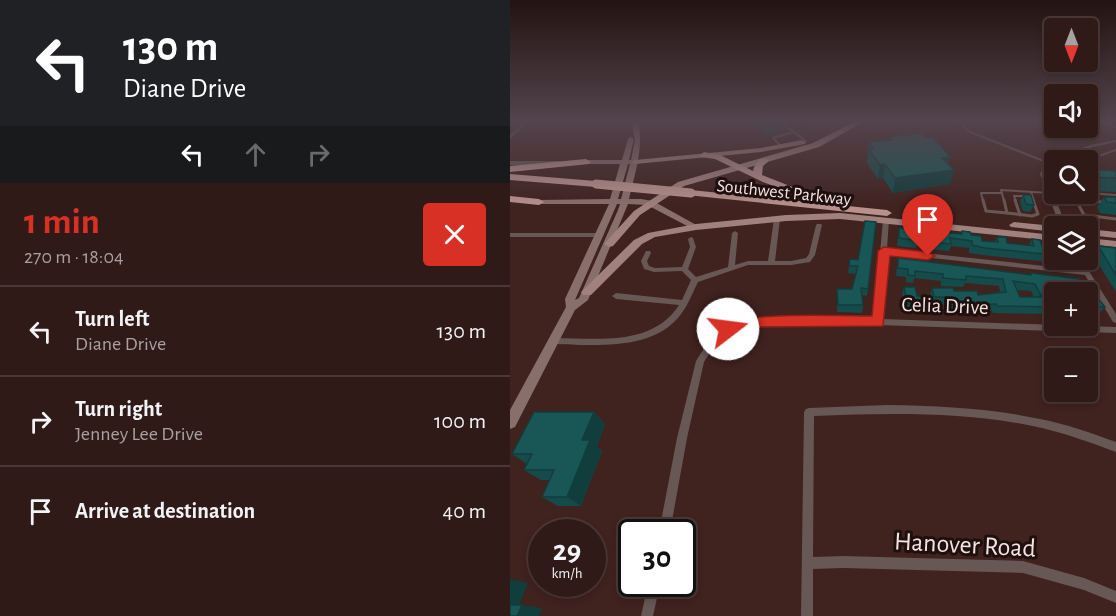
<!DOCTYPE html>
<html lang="en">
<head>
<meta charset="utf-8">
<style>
	body { margin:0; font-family:"Alegreya Sans",sans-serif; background:#382320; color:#f1f3f6; height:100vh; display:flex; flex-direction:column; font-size:22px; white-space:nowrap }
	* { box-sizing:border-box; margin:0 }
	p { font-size:20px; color:#a8a1a1 }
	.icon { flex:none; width:33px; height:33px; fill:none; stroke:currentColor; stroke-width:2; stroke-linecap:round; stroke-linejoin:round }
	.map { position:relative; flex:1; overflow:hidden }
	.details { display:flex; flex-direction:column; background:#301a17; width:510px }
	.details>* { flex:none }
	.top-card { background:#202124; color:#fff; overflow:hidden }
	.needle { width:39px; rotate:180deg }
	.tools { position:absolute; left:534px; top:18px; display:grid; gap:12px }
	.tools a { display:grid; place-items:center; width:54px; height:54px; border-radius:6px; background:#301a17; box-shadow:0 3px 9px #0003,0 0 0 2px #4b3836; font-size:30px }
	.speed { position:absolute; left:18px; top:519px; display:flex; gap:12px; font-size:30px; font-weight:700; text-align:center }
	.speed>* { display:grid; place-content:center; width:78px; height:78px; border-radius:50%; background:#301a17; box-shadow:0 3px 9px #0003,0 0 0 2px #4b3836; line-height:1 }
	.speed small { font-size:15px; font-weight:400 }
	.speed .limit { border:3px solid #111; border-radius:9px; background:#fff; color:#111 }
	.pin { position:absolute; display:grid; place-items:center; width:51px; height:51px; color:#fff; margin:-62px -26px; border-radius:50% 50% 50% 0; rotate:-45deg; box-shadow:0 0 6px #0007 }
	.pin .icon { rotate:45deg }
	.me { position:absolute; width:66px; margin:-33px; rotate:75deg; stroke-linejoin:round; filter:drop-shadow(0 0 4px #0008) }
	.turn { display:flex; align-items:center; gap:21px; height:126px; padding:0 24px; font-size:27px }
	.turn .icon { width:78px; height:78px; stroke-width:2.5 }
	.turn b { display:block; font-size:42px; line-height:51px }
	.lanes { display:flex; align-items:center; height:57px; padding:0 24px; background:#0003; justify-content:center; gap:30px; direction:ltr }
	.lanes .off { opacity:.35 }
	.round { display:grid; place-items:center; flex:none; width:63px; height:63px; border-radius:6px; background:#382320 }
	.overview { display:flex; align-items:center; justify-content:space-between; height:102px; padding:0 24px }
	h1 { font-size:36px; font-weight:700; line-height:45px; color:#d93025 }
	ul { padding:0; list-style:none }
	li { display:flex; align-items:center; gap:18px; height:90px; padding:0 24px; border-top:2px solid #4b3836 }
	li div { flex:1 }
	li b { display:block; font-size:22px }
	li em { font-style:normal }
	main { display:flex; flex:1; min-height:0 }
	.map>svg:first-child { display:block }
</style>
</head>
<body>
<main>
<section class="details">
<div class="top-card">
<div class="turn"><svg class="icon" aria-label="left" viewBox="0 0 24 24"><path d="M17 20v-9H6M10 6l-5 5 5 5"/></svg><div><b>130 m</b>Diane Drive</div></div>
<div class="lanes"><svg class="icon" aria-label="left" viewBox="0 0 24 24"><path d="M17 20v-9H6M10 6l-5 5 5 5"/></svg><svg class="icon off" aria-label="ahead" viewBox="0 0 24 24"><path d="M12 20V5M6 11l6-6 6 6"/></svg><svg class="icon off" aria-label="right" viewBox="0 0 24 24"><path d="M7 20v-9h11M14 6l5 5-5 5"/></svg></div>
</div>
<div class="overview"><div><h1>1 min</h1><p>270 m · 18:04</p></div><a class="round" style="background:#d93025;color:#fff"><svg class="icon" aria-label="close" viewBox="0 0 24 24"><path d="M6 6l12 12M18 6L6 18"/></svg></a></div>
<ul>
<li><svg class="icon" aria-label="left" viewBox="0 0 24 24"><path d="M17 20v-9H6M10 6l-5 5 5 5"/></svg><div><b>Turn left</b><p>Diane Drive</p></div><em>130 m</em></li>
<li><svg class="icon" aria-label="right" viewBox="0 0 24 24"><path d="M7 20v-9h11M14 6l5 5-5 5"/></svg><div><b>Turn right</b><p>Jenney Lee Drive</p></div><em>100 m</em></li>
<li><svg class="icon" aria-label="arrive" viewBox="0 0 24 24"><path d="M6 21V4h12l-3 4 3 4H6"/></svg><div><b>Arrive at destination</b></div><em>40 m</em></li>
</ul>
</section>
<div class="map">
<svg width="606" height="616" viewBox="0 0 606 616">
	<rect width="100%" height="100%" fill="#40221f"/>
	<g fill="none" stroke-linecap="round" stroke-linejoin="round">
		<g stroke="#675755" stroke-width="2">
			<path d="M269 121 296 141"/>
			<path d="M448 121 460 132 544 165"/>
			<path d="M588 121 606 127"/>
			<path d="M271 146 263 138 284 132"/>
			<path d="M577 160 606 150"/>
			<path d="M521 192 524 201"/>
			<path d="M578 193 606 195"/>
			<path d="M563 194 567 201"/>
			<path d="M542 198 585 201"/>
			<path d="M473 201 471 193H492"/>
			<path d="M494 201 491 190 540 193"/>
			<path d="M506 201 504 196H516"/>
		</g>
		<g stroke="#675755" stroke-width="3">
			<path d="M473 200 476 211 497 213"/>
			<path d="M494 200 497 213 522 216 528 214 523 200"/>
			<path d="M505 200 510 215"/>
			<path d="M566 200 574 215 606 219"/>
			<path d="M566 200 593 202"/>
		</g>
		<g fill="#675755" fill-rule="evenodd">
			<path d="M15 121H20L0 139V135Z"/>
			<path d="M606 140V142L583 147 548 160H544V162L541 163 536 174 556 226H550L530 174 536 162 580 145Z"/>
			<path d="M267 217 270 219 265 261H281L296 258 299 254 306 225 307 224H311L312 225 305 255 300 262 281 265H238L188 282C182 294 177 308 168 318 143 346 103 345 69 345 60 344 50 345 41 343L40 341 41 339 44 338C87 338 142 347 169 305L106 299 102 296 106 293 172 300 181 280 172 271 144 272 134 269 131 261 136 251H140L141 253 137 261 139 266 145 268 172 267 180 247 178 239 181 237 183 238 186 247 178 269 186 277 218 267 222 233 225 231 228 233 225 265 238 261H258L264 219Z"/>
			<path d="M376 218 379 220 377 249 572 270 566 260H572L606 314V323L603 322 575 275 377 253 372 319 606 327V333L368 325 269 324 228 328 206 343 194 362 177 438 160 532H149L167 438 186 361 200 339 226 322 269 318 364 319 373 220Z"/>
			<path d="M0 233H91L94 235 91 237H0Z"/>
			<path d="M377 405C429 406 480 408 530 419 556 424 581 433 606 442V452C582 443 557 434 532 428 457 411 380 413 304 416L303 557 333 556 513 561 574 578 606 591V603L574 590 513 573 333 568 303 569V616H291L294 412 296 409 299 408Z"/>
			<path d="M138 584H150L143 616H131Z"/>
		</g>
		<path fill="#675755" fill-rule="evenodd" d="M0 161H49L52 163 49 165H0Z"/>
		<path fill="#886f6c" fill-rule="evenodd" d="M128 121C134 148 125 173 119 199H131L143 201 190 227 189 229H183L137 205 118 204 78 300 65 310 5 427 0 429V410L56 307 55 299 99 204H29L25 202 29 200 100 199 110 164H76L72 162 76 160H112L118 139 121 137 124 139 119 160H121L125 140 122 122ZM118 164H120L111 199H108ZM107 204H110L108 210 69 298 65 300Z"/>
		<g fill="#a1817d" fill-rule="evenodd">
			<path d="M346 121H355L309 147 174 186 130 215 103 246 99 247 94 244 124 211 168 182 303 143Z"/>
			<path d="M292 140 296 142 295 144 251 152 125 164 121 162 125 160 251 148Z"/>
			<path d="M330 213 544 235V241L330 219 276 221 186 230 145 237 132 244 81 295H73L71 292 124 240 138 233 186 224 276 215Z"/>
			<path d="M504 222 544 226H546H544V232L501 227 499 225Z"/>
			<path d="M578 229 606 232V238L578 235Z"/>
			<path d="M578 238 606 241V247L578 244Z"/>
		</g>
		<g fill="#b8918d" fill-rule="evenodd">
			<path d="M194 152 210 155 243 171C245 163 249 157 257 159L259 161 253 166 252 175 313 199 308 202 304 201 253 182 205 159 191 157 190 155Z"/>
			<path d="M76 159 81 162 79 164 0 172V166Z"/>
			<path d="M0 174 86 181 91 184 86 187 0 180Z"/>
			<path d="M181 190 377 210 382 213 377 216 177 195 176 193Z"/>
			<path d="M0 196 29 199 34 202 29 205 0 202Z"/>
		</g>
		<path stroke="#b8918d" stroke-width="9" d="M86 184 181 193"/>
	</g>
	<g fill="#164b4b" fill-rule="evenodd">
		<path d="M244 121H268L272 130 259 135 244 123Z"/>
		<path d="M278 121H297L285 125Z"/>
		<path d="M380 137 415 138 440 157 438 163 444 170 440 184 383 193 373 178 368 179 357 163 359 142 379 140Z"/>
		<path d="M578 169 606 171V192L578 191Z"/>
		<path d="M513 195 524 205 520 212 513 211 510 202Z"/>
		<path d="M594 197H606V215L590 213 587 207Z"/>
		<path d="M366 222 357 296 352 295 353 305 352 313 327 312V289H342L346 274 338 273 340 259 348 260Z"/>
		<path d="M389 228 399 232 408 241 406 248 387 246Z"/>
		<path d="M419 231 451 234 452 231 472 241 485 242 487 237 497 243 519 245 522 239 532 246 542 247 544 243V260H562L558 264 472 255 459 253V248L441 246 439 251 418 249 417 238Z"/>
		<path d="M588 246 606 248V292L582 254Z"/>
		<path d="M388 258 520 275 521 273 570 281 587 297 595 307 589 314H578V292H544V314L483 313 482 311 436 313 433 304H422L420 296 422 288 468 295 490 292 489 286 455 283 453 287 431 286V281L404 278 403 283 396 282V277L386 276 387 266ZM507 290 521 291 524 297H510Z"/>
		<path d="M394 287 418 305 416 312 395 311 392 294Z"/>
		<path d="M84 412 95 424 87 447 92 451 71 506H48L32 497 40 480H31L14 470 17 464 2 454Z"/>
	</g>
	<g fill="#123d3d">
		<path d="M285 121H297L285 125Z"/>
		<path d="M272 124V130L259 135V128Z"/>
		<path d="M440 157 436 170 432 158Z"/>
		<path d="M375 164 373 178 368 179 370 165Z"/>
		<path d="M444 170 440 184 383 193 385 178Z"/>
		<path d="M84 412 95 424 87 447 92 451 71 506 57 497 72 440Z"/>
		<path d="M0 579 18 583 8 608 0 607Z"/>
		<path d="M12 605 32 608 29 616H7Z"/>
	</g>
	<g fill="#195757" stroke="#123d3d" stroke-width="1.5" fill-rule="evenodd">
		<path d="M250 121H268L272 124 259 128Z"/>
		<path d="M411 133 415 138 422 137 431 146 440 157 432 158 444 170 385 178 375 164 370 165 359 149 363 148 359 142 382 140 380 137Z"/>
		<path d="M578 169 606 171V178L578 177Z"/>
		<path d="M513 195H521L524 205 516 204Z"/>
		<path d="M594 197H606V203L597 202Z"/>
		<path d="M355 221 366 222 358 289 351 288 353 305H328L327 289H342L348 266H339L340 259 348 260Z"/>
		<path d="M389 228 399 229V232L408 233V241L389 238Z"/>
		<path d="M419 231 450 234H452V231L460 232 461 235 471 236 472 241 488 242 487 237H496L497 243 524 246 522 239 530 240 532 246 544 247V255L475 248 462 245V241L440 238 441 244 420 242Z"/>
		<path d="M588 246 606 248V275Z"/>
		<path d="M388 258 521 275V273L569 279 570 281 580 282 587 297 595 307H578V292H544V307L487 306 486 304 439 306 436 297H424L422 288H443L444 291H467L468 295 496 292 493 279 456 276V280L433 278V274L405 271V276L398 275V269L388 268ZM503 281 525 284 532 297H510Z"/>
		<path d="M394 287H405L407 296H417L418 305 397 304Z"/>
		<path d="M24 412H84L72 440H80L57 497H32L44 470H14L22 454H2Z"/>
		<path d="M0 605H12L7 616H0Z"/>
	</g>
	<linearGradient id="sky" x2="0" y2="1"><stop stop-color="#231311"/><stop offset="0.58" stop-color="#53444d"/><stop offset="1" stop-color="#53444d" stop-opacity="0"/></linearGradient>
	<rect width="606" height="208" fill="url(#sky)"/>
	<path fill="#d93025" stroke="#8d1f18" stroke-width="1.5" d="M374 247 418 252 425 256 418 260 380 256 373 326 247 327 218 335 213 333 211 329C221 310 337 316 362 316L368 251Z"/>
	<g text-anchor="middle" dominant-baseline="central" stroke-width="6" stroke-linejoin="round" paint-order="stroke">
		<g font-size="18" fill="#f7e2df" stroke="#1e100e">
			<text transform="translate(274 193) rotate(6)">Southwest Parkway</text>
		</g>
		<g font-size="21" fill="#f7e2df" stroke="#1e100e">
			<text transform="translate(435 306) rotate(2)">Celia Drive</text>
		</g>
		<g font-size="26" fill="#f7e2df" stroke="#1e100e">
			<text transform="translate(455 545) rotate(3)">Hanover Road</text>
		</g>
	</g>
</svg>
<div class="tools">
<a><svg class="needle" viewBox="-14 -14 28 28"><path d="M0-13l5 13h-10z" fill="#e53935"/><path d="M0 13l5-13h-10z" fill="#a8a1a1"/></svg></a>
<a><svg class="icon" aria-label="sound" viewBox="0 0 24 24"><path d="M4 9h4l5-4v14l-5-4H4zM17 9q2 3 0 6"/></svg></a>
<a><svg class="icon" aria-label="search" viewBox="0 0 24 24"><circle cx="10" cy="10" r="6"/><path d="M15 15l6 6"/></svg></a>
<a><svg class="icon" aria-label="layers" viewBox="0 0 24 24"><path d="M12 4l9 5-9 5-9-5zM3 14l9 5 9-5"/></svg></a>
<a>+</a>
<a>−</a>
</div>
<div class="speed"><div>29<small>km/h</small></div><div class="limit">30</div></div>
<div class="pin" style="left:418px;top:256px;background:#d93025"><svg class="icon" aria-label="arrive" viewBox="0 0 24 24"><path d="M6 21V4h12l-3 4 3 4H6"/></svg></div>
<svg class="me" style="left:218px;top:329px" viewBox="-20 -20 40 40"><circle r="19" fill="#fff"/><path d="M0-13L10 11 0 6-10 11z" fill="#d93025"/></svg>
</div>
</main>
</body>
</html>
